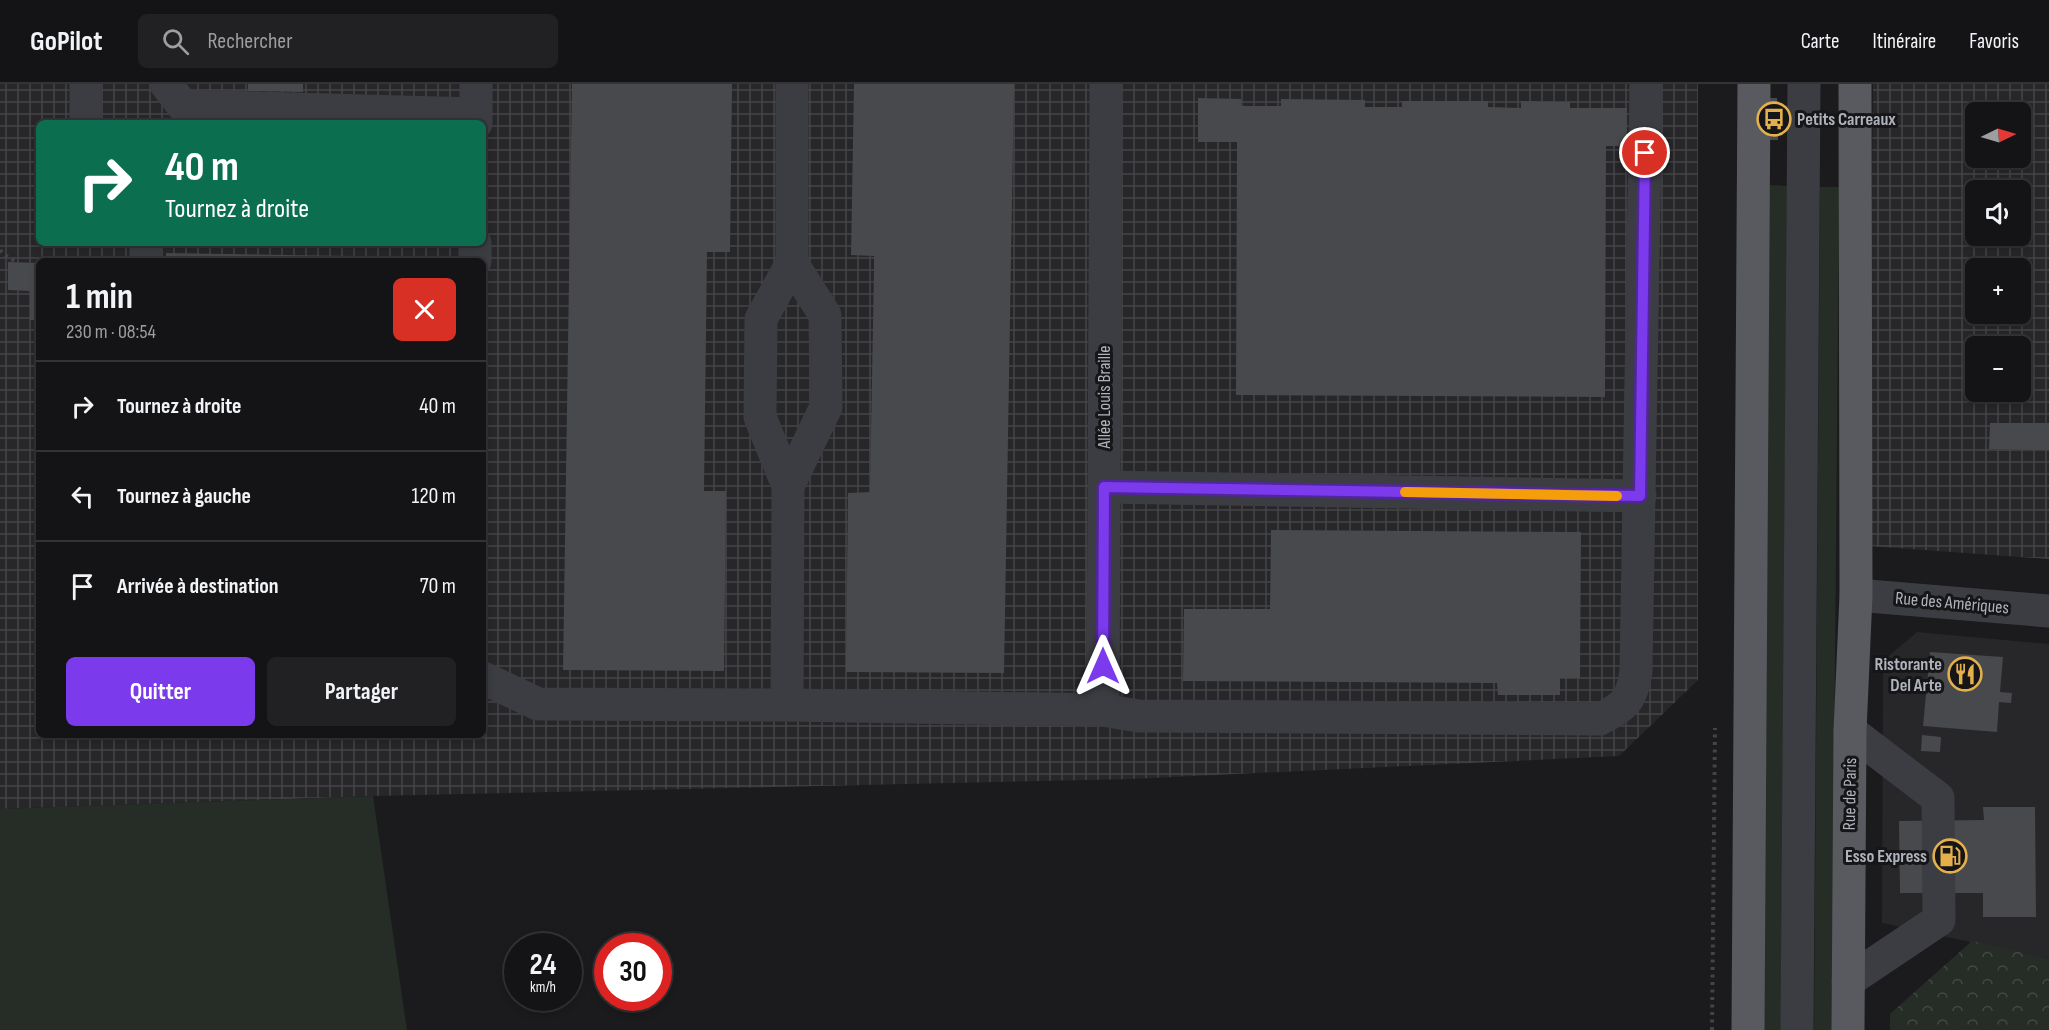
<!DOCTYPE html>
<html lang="fr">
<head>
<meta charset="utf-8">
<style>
	body { margin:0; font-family:"Sofia Sans Condensed",sans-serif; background:#212123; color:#f1f3f6; height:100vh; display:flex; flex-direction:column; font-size:22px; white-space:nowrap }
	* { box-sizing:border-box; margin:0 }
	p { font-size:20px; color:#9d9ea1 }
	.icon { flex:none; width:33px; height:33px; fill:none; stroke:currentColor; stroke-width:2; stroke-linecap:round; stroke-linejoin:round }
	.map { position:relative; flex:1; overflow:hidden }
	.drawer { position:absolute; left:36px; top:174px; width:450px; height:480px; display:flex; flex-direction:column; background:#141416; border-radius:9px; box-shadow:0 3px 9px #0003,0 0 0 2px #333335 }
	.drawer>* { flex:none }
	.hud { position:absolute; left:36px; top:36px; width:450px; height:126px; border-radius:9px; box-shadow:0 3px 9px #0003,0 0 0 2px #333335; background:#0b6e4f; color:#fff; overflow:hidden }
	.needle { width:39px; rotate:85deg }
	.controls { position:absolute; left:1965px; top:18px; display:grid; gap:12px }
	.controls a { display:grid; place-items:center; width:66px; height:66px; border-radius:9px; background:#141416; box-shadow:0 3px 9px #0003,0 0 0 2px #333335; font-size:30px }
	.speed { position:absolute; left:504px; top:849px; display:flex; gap:12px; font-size:30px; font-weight:700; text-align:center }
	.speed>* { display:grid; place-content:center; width:78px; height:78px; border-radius:50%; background:#141416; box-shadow:0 3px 9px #0003,0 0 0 2px #333335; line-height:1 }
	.speed small { font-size:15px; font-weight:400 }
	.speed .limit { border:9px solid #d22; background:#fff; color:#111 }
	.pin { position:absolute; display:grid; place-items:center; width:51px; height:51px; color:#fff; margin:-26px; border:3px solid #fff; border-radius:50%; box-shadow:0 2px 6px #0007 }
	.me { position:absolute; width:66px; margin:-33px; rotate:0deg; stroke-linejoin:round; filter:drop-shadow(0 0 4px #0008) }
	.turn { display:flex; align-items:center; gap:21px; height:126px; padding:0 30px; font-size:27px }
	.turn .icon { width:78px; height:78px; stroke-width:2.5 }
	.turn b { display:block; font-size:42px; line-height:51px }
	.round { display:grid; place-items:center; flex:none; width:63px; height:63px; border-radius:9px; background:#212123 }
	.overview { display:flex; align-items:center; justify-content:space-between; height:102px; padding:0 30px }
	h1 { font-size:36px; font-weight:700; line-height:45px }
	.button { display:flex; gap:12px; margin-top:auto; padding:12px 30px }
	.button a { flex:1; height:69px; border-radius:9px; background:#7c3aed; color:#fff; font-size:24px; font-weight:700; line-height:69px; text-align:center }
	.button a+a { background:#212123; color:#f1f3f6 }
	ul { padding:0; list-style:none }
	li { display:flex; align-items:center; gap:18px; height:90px; padding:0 30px; border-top:2px solid #333335 }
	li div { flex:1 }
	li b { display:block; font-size:22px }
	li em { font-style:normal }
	header { display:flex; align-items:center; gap:36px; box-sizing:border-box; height:84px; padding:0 30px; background:#141416; border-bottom:2px solid #333335 }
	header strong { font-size:28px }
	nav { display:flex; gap:33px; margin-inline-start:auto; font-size:21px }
	.search { width:420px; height:54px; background:#212123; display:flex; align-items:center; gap:15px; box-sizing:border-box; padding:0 21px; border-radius:9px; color:#9d9ea1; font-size:22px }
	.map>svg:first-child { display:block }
</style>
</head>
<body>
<header>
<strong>GoPilot</strong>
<div class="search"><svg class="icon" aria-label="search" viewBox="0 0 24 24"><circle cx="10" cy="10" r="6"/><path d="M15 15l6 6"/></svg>Rechercher</div>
<nav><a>Carte</a><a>Itinéraire</a><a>Favoris</a></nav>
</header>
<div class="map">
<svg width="2049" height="946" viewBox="0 0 2049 946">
	<defs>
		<pattern id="industrial-grid" width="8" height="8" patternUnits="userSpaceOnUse" patternTransform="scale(1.5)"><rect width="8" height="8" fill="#27272a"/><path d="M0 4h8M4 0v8" fill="none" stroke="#444447"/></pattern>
		<pattern id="forest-crowns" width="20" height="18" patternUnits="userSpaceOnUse" patternTransform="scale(1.5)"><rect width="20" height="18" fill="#252d26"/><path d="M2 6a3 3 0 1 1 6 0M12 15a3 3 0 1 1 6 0" fill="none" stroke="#424944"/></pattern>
	</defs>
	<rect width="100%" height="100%" fill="#1b1b1d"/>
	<path fill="#27272a" d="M1917 548 2049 560V875L1882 839 1883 577Z"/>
	<g fill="url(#industrial-grid)" fill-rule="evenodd">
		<path d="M0 0H1698V596L1619 672 1131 695 373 712 0 725ZM39 39H483V159H39ZM39 177H483V651H39Z"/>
		<path d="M1873 0H2049V475L1868 462ZM1976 28H2020V74H1976ZM1976 106H2020V152H1976ZM1976 184H2020V230H1976ZM1976 262H2020V308H1976Z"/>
	</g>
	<g fill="#252d26">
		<path d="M1769 101 1787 102 1781 946H1762Z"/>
		<path d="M1820 103H1839L1832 946H1814Z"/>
		<path d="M373 712 407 946H0V725Z"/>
	</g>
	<path fill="url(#forest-crowns)" d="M1972 857 2049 875V946H1890V930Z"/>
	<g fill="#48494d">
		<path d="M248 0H303V8L248 7Z"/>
		<path d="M572 0H732L730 168H707L704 407H726L724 587 563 586Z"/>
		<path d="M854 0H1014L1004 589 846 588 848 409 870 408 874 183V172L851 171Z"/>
		<path d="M1198 14 1241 15V22H1281V15L1365 16V23H1402V17H1488V23L1521 24V17L1570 18V24H1627V62H1606L1605 313 1236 311 1237 58H1198Z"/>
		<path d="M1770 14H1777L1778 56H1770Z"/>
		<path d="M166 169 352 172 354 177H166Z"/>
		<path d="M8 178 39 179V236H30V207L8 206Z"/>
		<path d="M1990 339H2049V366L1989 365Z"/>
		<path d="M37 345H39V418H36Z"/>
		<path d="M1271 446 1581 448 1580 594H1560V611H1498L1497 599 1183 597 1184 525H1270Z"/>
		<path d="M1930 568 2003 573 2000 608 2012 609 2011 619 1999 618 1997 648 1923 642Z"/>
		<path d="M1922 651 1941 653 1940 668 1921 667Z"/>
		<path d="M1983 723H2035L2036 833H1983V809H1900L1899 737 1984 736Z"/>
	</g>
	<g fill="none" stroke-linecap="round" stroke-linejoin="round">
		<g stroke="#424449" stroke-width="4" stroke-dasharray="3 4.5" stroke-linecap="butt">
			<path d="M0 166 3 170 16 178"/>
			<path d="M1712 946 1715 644"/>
		</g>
		<g stroke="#3c3d42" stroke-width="33">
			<path d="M166 0 183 22 476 30"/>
			<path d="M86 39V0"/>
			<path d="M476 39V0"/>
			<path d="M146 177V159"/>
			<path d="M475 177V159"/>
			<path d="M788 402 760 333 761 235 792 179V0"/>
			<path d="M1104 403 1640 412"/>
			<path d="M1856 511 2049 527"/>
			<path d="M483 594 538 620 787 621 1103 626 1138 632 1600 635C1626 621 1632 616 1636 587L1646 0"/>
			<path d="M787 621 788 402 826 323 825 231 792 179"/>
			<path d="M1103 626 1106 0"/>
			<path d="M1848 897 1939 836 1938 714 1850 647"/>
			<path d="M1797 946 1804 0"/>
		</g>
		<g stroke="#585a60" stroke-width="33">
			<path d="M1748 946 1754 0"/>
			<path d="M1848 946 1850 647 1856 511 1855 0"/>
		</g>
	</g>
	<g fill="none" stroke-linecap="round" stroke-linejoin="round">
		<defs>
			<path id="route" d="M1103 582 1104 403 1640 412 1645 69"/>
		</defs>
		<use href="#route" stroke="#51269a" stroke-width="15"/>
		<use href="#route" stroke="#7c3aed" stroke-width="10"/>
		<path stroke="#f59e0b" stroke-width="10" d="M1405 408 1617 412"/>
	</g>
	<defs>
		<symbol id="bus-ring" viewBox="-11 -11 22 22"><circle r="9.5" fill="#161618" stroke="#e3b04c" stroke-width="1.5"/><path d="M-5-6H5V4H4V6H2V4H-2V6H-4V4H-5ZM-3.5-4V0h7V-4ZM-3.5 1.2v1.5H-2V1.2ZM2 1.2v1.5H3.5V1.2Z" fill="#e3b04c"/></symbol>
		<symbol id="restaurant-ring" viewBox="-11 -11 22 22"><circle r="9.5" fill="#161618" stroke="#e3b04c" stroke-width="1.5"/><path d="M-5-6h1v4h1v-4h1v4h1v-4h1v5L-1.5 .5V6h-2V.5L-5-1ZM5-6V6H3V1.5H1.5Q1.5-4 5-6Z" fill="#e3b04c"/></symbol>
		<symbol id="fuel-ring" viewBox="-11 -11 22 22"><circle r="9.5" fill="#161618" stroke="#e3b04c" stroke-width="1.5"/><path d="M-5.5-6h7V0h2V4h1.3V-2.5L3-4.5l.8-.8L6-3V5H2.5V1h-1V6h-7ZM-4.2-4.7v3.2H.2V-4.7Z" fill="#e3b04c"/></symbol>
	</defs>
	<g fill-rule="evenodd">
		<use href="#bus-ring" x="1755" y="16" width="38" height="38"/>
		<use href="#restaurant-ring" x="1946" y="571" width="38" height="38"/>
		<use href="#fuel-ring" x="1931" y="753" width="38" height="38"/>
	</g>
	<g text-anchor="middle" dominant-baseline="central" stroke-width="6" stroke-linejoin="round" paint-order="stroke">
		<g font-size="18" font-weight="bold" fill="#afb3bb" stroke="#161618" text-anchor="end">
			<text x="1797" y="35" text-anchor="start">Petits Carreaux</text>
			<text x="1942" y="580">Ristorante<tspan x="1942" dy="21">Del Arte</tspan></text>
			<text x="1927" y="772">Esso Express</text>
		</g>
		<g font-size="18" fill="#afb3bb" stroke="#161618">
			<text transform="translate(1104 313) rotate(-90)">Allée Louis Braille</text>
			<text transform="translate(1952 519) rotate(5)">Rue des Amériques</text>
			<text transform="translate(1850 710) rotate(-89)">Rue de Paris</text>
		</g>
	</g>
</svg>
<div class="controls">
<a><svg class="needle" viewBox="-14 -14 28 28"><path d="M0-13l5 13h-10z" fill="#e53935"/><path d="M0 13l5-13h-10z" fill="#9d9ea1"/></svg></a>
<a><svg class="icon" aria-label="sound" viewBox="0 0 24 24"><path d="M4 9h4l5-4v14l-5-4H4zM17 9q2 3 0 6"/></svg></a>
<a>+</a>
<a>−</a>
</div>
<div class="speed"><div>24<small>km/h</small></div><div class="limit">30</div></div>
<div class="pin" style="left:1645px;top:69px;background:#d93025"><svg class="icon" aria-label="arrive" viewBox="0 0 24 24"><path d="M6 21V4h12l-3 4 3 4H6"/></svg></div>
<svg class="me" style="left:1103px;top:582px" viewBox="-20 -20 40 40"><path d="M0-17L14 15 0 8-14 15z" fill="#7c3aed" stroke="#fff" stroke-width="4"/></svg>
<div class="hud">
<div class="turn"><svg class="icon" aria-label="right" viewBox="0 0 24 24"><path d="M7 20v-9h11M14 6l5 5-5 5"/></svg><div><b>40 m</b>Tournez à droite</div></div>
</div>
<section class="drawer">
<div class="overview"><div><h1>1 min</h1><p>230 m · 08:54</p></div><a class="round" style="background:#d93025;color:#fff"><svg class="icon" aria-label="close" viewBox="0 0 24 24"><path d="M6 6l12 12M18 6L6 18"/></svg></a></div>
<ul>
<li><svg class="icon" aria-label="right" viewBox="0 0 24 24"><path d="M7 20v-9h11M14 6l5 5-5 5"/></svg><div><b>Tournez à droite</b></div><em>40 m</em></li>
<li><svg class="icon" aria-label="left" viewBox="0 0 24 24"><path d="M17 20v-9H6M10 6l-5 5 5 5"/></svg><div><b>Tournez à gauche</b></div><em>120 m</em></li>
<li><svg class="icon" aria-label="arrive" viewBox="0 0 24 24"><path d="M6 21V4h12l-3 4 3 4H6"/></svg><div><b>Arrivée à destination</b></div><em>70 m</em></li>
</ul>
<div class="button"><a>Quitter</a><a>Partager</a></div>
</section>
</div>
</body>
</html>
